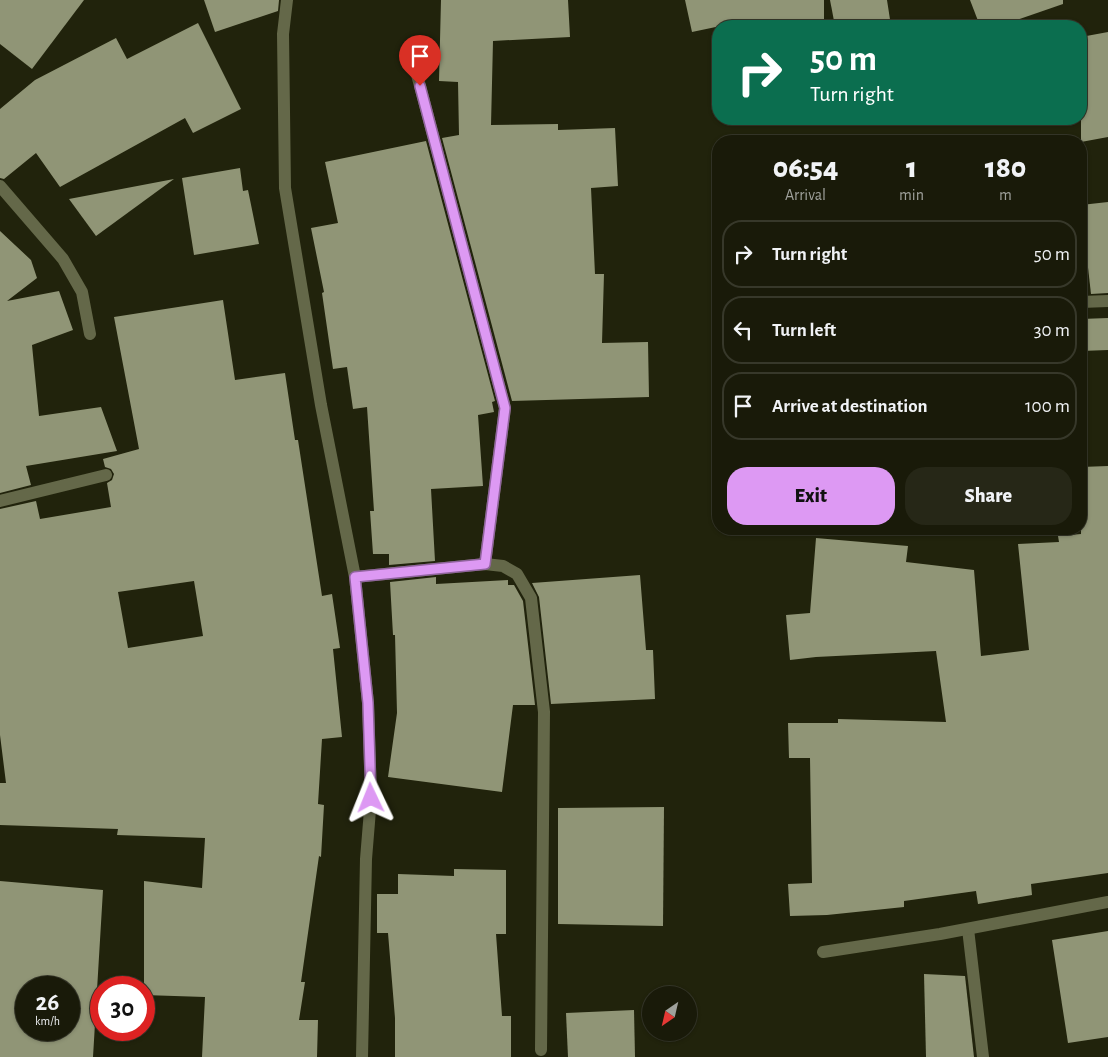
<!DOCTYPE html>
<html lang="en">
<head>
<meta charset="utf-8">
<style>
	body { margin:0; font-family:"Alegreya Sans",sans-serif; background:#262717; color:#f1f3f6; height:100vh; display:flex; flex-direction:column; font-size:19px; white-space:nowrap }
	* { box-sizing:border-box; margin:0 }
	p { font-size:16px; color:#9fa19c }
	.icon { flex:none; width:28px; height:28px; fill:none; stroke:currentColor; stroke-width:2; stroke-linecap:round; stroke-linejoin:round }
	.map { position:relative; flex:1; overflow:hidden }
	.details { position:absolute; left:712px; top:135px; width:375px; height:400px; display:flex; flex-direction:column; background:#191a09; border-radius:20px; box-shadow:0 1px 4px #0004,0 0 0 1px #37382a }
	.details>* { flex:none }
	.hud { position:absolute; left:712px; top:20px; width:375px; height:105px; border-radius:20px; box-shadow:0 1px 4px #0004,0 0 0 1px #37382a; background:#0b6e4f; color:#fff; overflow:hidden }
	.needle { width:32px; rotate:214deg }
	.tools { position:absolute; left:642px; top:986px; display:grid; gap:10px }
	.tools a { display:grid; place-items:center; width:55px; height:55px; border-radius:50%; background:#191a09; box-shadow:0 1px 4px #0004,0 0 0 1px #37382a; font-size:25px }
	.speed { position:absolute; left:15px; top:976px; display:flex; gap:10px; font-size:25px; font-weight:700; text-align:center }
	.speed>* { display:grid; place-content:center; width:65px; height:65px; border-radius:50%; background:#191a09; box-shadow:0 1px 4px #0004,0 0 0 1px #37382a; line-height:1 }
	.speed small { font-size:12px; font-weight:400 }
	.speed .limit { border:8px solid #d22; background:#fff; color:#111 }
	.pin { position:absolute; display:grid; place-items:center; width:42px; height:42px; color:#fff; margin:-51px -21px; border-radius:50% 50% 50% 0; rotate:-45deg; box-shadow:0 0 5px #0007 }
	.pin .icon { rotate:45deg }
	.me { position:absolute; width:55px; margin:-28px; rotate:358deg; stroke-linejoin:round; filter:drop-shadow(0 0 4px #0008) }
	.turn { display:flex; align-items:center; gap:18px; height:105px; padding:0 15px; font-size:22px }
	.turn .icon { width:65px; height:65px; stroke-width:2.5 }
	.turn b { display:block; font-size:35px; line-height:42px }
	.eta { display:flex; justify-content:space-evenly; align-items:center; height:85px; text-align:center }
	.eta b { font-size:30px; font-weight:800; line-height:35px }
	.primary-button { display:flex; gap:10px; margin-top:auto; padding:10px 15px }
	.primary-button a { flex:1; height:58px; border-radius:20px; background:#dd99f3; color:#111; font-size:20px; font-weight:800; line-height:58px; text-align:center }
	.primary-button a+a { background:#262717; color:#f1f3f6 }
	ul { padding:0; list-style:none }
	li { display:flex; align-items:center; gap:15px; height:68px; margin:0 10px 8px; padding:0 5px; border:2px solid #37382a; border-radius:20px }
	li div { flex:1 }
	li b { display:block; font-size:19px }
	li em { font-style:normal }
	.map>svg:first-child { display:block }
</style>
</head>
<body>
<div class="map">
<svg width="1108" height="1057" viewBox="0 0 1108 1057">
	<rect width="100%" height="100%" fill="#21230c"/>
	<g fill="#909576" fill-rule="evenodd">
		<path d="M0 0H84L32 69 0 44Z"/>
		<path d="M204 0H279L278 11 215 32Z"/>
		<path d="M441 0H568L570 37 493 41 491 125 558 124V130L615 128 618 186 591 188 595 274H604L602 343 648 342 649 397 512 401 442 138 459 135 458 82 439 81Z"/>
		<path d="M685 0H824V21L749 25V20L692 32Z"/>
		<path d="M830 0H887L891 26H835Z"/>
		<path d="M970 0H1063V4L999 26H980Z"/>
		<path d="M198 23 241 109 193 133 185 118 60 187 36 153 4 179 0 178V109L35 80 116 38 127 59Z"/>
		<path d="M1108 32V137L1081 142V37Z"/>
		<path d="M426 141 495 401 492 402 494 412 478 415 483 486 431 489 435 561 389 565V554H373L370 511H374L367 407 353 409 347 367 333 369 322 293 324 292 311 228 338 223 325 162Z"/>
		<path d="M240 168 243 191 248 190 259 244 194 255 182 178Z"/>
		<path d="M174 179 96 236 69 199Z"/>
		<path d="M1108 202V293L1091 294 1081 205Z"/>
		<path d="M0 231 31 260 37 278 7 301 59 291 73 330 32 345 39 416 101 407 117 451 26 466 31 485 0 493Z"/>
		<path d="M223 300 235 380 285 373 295 440H298L322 596 332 594 340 648 333 649 342 737 322 739 318 804 324 805 321 857 319 856 301 982H305L299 1020H318L317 1057H202L205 997 144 995V881L202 888 205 838 117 835 118 829 0 825V783H6L0 735V509L36 501 40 519 111 507 107 483 112 480 114 474 111 469 105 467 103 459 139 449 114 317ZM194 581 203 636 128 648 118 592Z"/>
		<path d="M1108 318V350L1081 351V319Z"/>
		<path d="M1108 466V873L1031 884 1032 895 978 904 976 891 904 901V907L827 915 790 916 788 884 812 883 810 758H789L788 723H838V719L946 722 936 651 816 657 790 660 786 615 810 613 816 538 908 546 906 562 974 570 981 656 1029 650 1018 544 1059 542 1058 536 1081 534V467Z"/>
		<path d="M640 575 646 650H653L655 699 551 704 539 597 532 583Z"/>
		<path d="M436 577V584L508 580V585H514L523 601 535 705H513L502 792 388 777 397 713 395 635H393L390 582Z"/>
		<path d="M664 807 663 926 558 924V808Z"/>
		<path d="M454 869 506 870V934H496L502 1016H511V1057H395V1018L388 933H377V894H398V874L454 876Z"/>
		<path d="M0 881 103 890 93 1057H0ZM26 988H69V1030H26Z"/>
		<path d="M1108 931V1037L1068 1043 1052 940Z"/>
		<path d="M924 974 965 976 974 1057H926Z"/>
		<path d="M634 1010 635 1057H568L566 1013Z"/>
	</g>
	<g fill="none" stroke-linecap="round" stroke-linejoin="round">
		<g stroke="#646849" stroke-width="12">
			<path d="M287 0 283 34 285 188 321 405 355 577 368 703 371 798 366 859 362 1057"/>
			<path d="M415 67 505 408 485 564"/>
			<path d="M0 186 63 259 82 292 90 334"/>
			<path d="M1081 302 1108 301"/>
			<path d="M0 501 106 475"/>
			<path d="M355 577 485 564 503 566 517 574 531 598 544 712 541 1050"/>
			<path d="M968 929 983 1057"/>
			<path d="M823 952 940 934 1108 902"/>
		</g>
	</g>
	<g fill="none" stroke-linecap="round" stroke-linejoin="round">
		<defs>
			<path id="route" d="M371 798 368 703 355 577 485 564 505 408 420 86"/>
		</defs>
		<use href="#route" stroke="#90639e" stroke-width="12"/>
		<use href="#route" stroke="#dd99f3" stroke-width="9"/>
	</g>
</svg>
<div class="tools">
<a><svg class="needle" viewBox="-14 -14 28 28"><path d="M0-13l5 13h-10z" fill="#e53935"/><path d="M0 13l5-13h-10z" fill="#9fa19c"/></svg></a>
</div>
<div class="speed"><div>26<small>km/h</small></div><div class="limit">30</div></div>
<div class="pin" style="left:420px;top:86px;background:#d93025"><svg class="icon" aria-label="arrive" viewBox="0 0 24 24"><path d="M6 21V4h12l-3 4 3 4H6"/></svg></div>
<svg class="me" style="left:371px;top:798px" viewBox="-20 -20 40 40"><path d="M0-17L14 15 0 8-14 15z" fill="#dd99f3" stroke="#fff" stroke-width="4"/></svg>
<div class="hud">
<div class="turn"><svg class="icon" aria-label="right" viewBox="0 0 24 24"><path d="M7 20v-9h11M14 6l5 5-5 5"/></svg><div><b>50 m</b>Turn right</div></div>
</div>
<section class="details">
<div class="eta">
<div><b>06:54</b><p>Arrival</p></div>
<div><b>1</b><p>min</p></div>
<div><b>180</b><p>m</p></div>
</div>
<ul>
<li><svg class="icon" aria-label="right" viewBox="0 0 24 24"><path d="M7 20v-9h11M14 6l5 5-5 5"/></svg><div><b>Turn right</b></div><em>50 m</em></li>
<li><svg class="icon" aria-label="left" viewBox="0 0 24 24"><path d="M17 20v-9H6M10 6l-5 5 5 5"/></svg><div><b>Turn left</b></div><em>30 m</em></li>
<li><svg class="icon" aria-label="arrive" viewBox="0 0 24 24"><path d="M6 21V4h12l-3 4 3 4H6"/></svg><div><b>Arrive at destination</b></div><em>100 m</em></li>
</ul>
<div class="primary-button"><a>Exit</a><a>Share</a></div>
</section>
</div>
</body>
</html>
